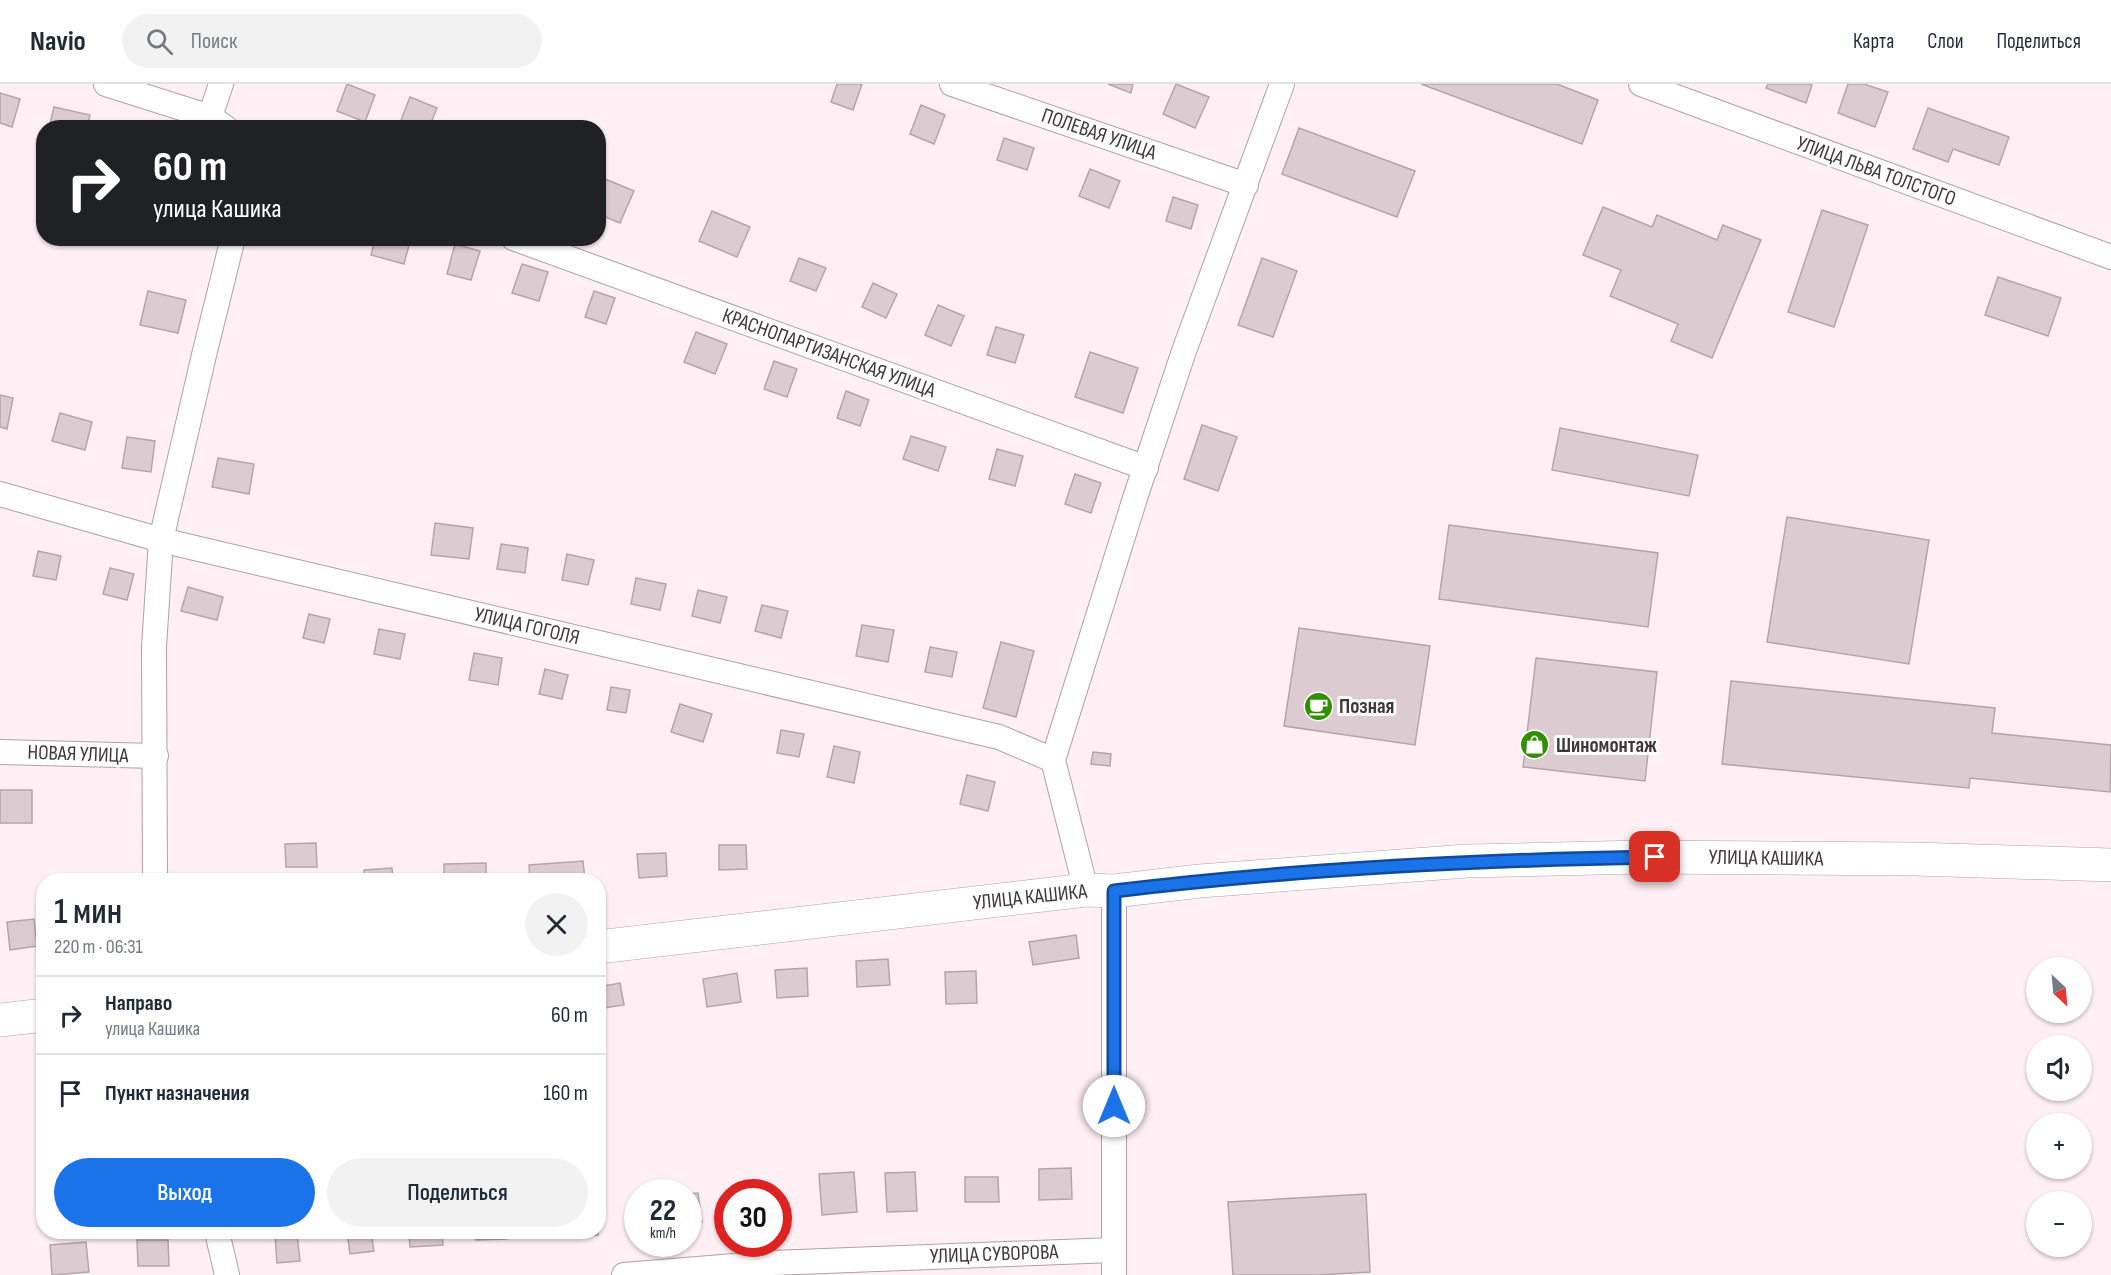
<!DOCTYPE html>
<html lang="ru">
<head>
<meta charset="utf-8">
<style>
	body { margin:0; font-family:"Sofia Sans Condensed",sans-serif; background:#f2f2f3; color:#1f2937; height:100vh; display:flex; flex-direction:column; font-size:22px; white-space:nowrap }
	* { box-sizing:border-box; margin:0 }
	p { font-size:20px; color:#747a83 }
	.icon { flex:none; width:33px; height:33px; fill:none; stroke:currentColor; stroke-width:2; stroke-linecap:round; stroke-linejoin:round }
	.map { position:relative; flex:1; overflow:hidden }
	.side { position:absolute; left:36px; top:789px; width:570px; height:366px; display:flex; flex-direction:column; background:#fff; border-radius:24px; box-shadow:0 2px 4px #0004 }
	.side>* { flex:none }
	.guide { position:absolute; left:36px; top:36px; width:570px; height:126px; border-radius:24px; box-shadow:0 2px 4px #0004; background:#202124; color:#fff; overflow:hidden }
	.needle { width:39px; rotate:154deg }
	.buttons { position:absolute; left:2026px; top:873px; display:grid; gap:12px }
	.buttons a { display:grid; place-items:center; width:66px; height:66px; border-radius:50%; background:#fff; box-shadow:0 2px 4px #0004; font-size:30px }
	.speed { position:absolute; left:624px; top:1095px; display:flex; gap:12px; font-size:30px; font-weight:700; text-align:center }
	.speed>* { display:grid; place-content:center; width:78px; height:78px; border-radius:50%; background:#fff; box-shadow:0 2px 4px #0004; line-height:1 }
	.speed small { font-size:15px; font-weight:400 }
	.speed .limit { border:9px solid #d22; background:#fff; color:#111 }
	.pin { position:absolute; display:grid; place-items:center; width:51px; height:51px; color:#fff; margin:-26px; border-radius:12px; box-shadow:0 3px 9px #0006 }
	.me { position:absolute; width:66px; margin:-33px; rotate:0deg; stroke-linejoin:round; filter:drop-shadow(0 0 4px #0008) }
	.turn { display:flex; align-items:center; gap:21px; height:126px; padding:0 18px; font-size:27px }
	.turn .icon { width:78px; height:78px; stroke-width:2.5 }
	.turn b { display:block; font-size:42px; line-height:51px }
	.round { display:grid; place-items:center; flex:none; width:63px; height:63px; border-radius:32px; background:#f2f2f3 }
	.head { display:flex; align-items:center; justify-content:space-between; height:102px; padding:0 18px }
	h1 { font-size:36px; font-weight:600; line-height:45px }
	.cta { display:flex; gap:12px; margin-top:auto; padding:12px 18px }
	.cta a { flex:1; height:69px; border-radius:36px; background:#1a73e8; color:#fff; font-size:24px; font-weight:600; line-height:69px; text-align:center }
	.cta a+a { background:#f2f2f3; color:#1f2937 }
	ul { padding:0; list-style:none }
	li { display:flex; align-items:center; gap:18px; height:78px; padding:0 18px; border-top:2px solid #e0e1e3 }
	li div { flex:1 }
	li b { display:block; font-size:22px }
	li em { font-style:normal }
	header { display:flex; align-items:center; gap:36px; box-sizing:border-box; height:84px; padding:0 30px; background:#fff; border-bottom:2px solid #e0e1e3 }
	header strong { font-size:28px }
	nav { display:flex; gap:33px; margin-inline-start:auto; font-size:21px }
	.search { width:420px; height:54px; background:#f2f2f3; display:flex; align-items:center; gap:15px; box-sizing:border-box; padding:0 21px; border-radius:33px; color:#747a83; font-size:22px }
	.map>svg:first-child { display:block }
</style>
</head>
<body>
<header>
<strong>Navio</strong>
<div class="search"><svg class="icon" aria-label="search" viewBox="0 0 24 24"><circle cx="10" cy="10" r="6"/><path d="M15 15l6 6"/></svg>Поиск</div>
<nav><a>Карта</a><a>Слои</a><a>Поделиться</a></nav>
</header>
<div class="map">
<svg width="2111" height="1191" viewBox="0 0 2111 1191">
	<rect width="100%" height="100%" fill="#fef0f5"/>
	<g fill="#dcccd2" stroke="#b5a5ab" stroke-width="1.5">
		<path d="M347 0 375 11 365 38 337 27Z"/>
		<path d="M837 0H862L853 26 831 18Z"/>
		<path d="M1108 0H1133L1131 9Z"/>
		<path d="M1176 0 1209 13 1195 44 1163 30Z"/>
		<path d="M1421 0H1557L1598 16 1582 60Z"/>
		<path d="M1768 0H1809L1812 1 1806 19 1766 4Z"/>
		<path d="M1848 0H1864L1888 8 1875 43 1838 29Z"/>
		<path d="M0 9 20 15 12 43 0 39Z"/>
		<path d="M410 13 437 24 429 44H398Z"/>
		<path d="M921 21 945 31 934 60 910 50Z"/>
		<path d="M54 23 90 31 87 44H49Z"/>
		<path d="M1928 24 2009 53 1999 81 1953 65 1948 78 1913 65Z"/>
		<path d="M1299 44 1415 87 1397 133 1282 90Z"/>
		<path d="M1004 54 1034 64 1027 86 997 76Z"/>
		<path d="M1090 85 1120 97 1109 124 1079 112Z"/>
		<path d="M598 92 634 107 620 139 598 130Z"/>
		<path d="M1173 113 1198 121 1191 145 1166 137Z"/>
		<path d="M1603 123 1652 143 1657 131 1717 156 1723 141 1761 156 1712 274 1671 257 1678 240 1610 212 1621 186 1583 171Z"/>
		<path d="M1822 126 1868 141 1834 243 1788 228Z"/>
		<path d="M712 127 750 143 737 173 699 157Z"/>
		<path d="M375 154H411L404 180 371 171Z"/>
		<path d="M455 160 480 167 471 196 447 190Z"/>
		<path d="M799 174 826 184 816 207 790 197Z"/>
		<path d="M1262 174 1297 187 1273 253 1238 241Z"/>
		<path d="M522 180 548 188 539 217 512 209Z"/>
		<path d="M1998 193 2061 214 2048 252 1985 231Z"/>
		<path d="M873 199 897 210 886 234 862 223Z"/>
		<path d="M148 207 186 216 178 249 140 241Z"/>
		<path d="M594 207 615 214 606 240 585 233Z"/>
		<path d="M938 221 964 232 951 262 925 251Z"/>
		<path d="M996 243 1024 251 1015 279 987 271Z"/>
		<path d="M696 248 727 260 715 290 684 278Z"/>
		<path d="M1090 268 1138 284 1123 329 1075 313Z"/>
		<path d="M774 277 797 285 787 313 764 305Z"/>
		<path d="M846 307 869 316 860 342 837 334Z"/>
		<path d="M0 311 13 314 7 345 0 343Z"/>
		<path d="M60 329 92 338 85 366 52 357Z"/>
		<path d="M1202 341 1237 353 1218 407 1184 395Z"/>
		<path d="M1560 344 1698 371 1689 412 1552 386Z"/>
		<path d="M911 352 946 363 938 387 903 375Z"/>
		<path d="M127 353 155 357 151 388 122 384Z"/>
		<path d="M997 365 1023 372 1015 402 989 395Z"/>
		<path d="M218 374 254 380 249 410 212 403Z"/>
		<path d="M1075 390 1101 399 1091 429 1065 420Z"/>
		<path d="M1787 433 1929 456 1909 580 1767 558Z"/>
		<path d="M435 439 473 444 469 475 431 471Z"/>
		<path d="M1449 441 1658 469 1648 543 1439 515Z"/>
		<path d="M501 460 528 464 525 489 497 485Z"/>
		<path d="M38 467 61 472 56 496 33 492Z"/>
		<path d="M567 470 594 476 588 501 562 496Z"/>
		<path d="M110 484 134 490 127 516 103 510Z"/>
		<path d="M636 494 666 500 660 526 631 520Z"/>
		<path d="M188 503 223 513 217 536 181 527Z"/>
		<path d="M698 506 727 513 720 539 692 532Z"/>
		<path d="M762 521 788 527 781 554 755 547Z"/>
		<path d="M309 530 330 535 324 559 303 554Z"/>
		<path d="M862 541 894 546 888 578 856 572Z"/>
		<path d="M1299 544 1430 562 1415 661 1284 642Z"/>
		<path d="M379 545 405 550 400 575 374 570Z"/>
		<path d="M1001 558 1034 567 1016 633 983 624Z"/>
		<path d="M930 563 957 568 952 593 925 588Z"/>
		<path d="M474 569 502 574 498 601 469 596Z"/>
		<path d="M1536 574 1657 588 1645 697 1523 683Z"/>
		<path d="M545 585 568 591 562 615 539 610Z"/>
		<path d="M1731 597 1995 624 1992 649 2111 661 2110 708 1970 694 1969 704 1722 680Z"/>
		<path d="M611 603 630 606 626 629 607 626Z"/>
		<path d="M680 620 712 630 703 658 671 648Z"/>
		<path d="M781 646 804 650 799 673 777 669Z"/>
		<path d="M834 662 860 668 854 699 827 693Z"/>
		<path d="M1093 668 1111 670 1110 682 1091 680Z"/>
		<path d="M967 691 995 698 988 727 960 720Z"/>
		<rect x="0" y="706" width="32" height="33"/>
		<path d="M316 759 317 783H286L285 760Z"/>
		<path d="M719 761H746L747 785 719 786Z"/>
		<path d="M666 769 667 792 639 794 637 770Z"/>
		<path d="M583 777 585 796H530L529 781Z"/>
		<path d="M486 779V796H444V780Z"/>
		<path d="M392 784 393 796H365L364 786Z"/>
		<path d="M34 835 37 862 10 866 7 838Z"/>
		<path d="M1076 851 1079 874 1033 881 1029 858Z"/>
		<path d="M888 875 890 901 857 903 856 877Z"/>
		<path d="M807 884 808 912 777 914 775 886Z"/>
		<path d="M976 887 977 919 946 920 945 888Z"/>
		<path d="M737 889 741 918 707 923 703 895Z"/>
		<path d="M620 899 624 921 598 925V903Z"/>
		<path d="M44 979V1016H42L39 980Z"/>
		<path d="M1071 1084 1072 1115 1039 1116V1085Z"/>
		<path d="M854 1088 857 1128 822 1131 819 1090Z"/>
		<path d="M915 1088 917 1127 887 1128 885 1089Z"/>
		<path d="M965 1093H998L999 1118H965Z"/>
		<path d="M698 1109 702 1138 688 1140V1110Z"/>
		<path d="M1366 1110 1370 1188 1317 1191H1233L1228 1118Z"/>
		<path d="M347 1148H371L374 1167 350 1170Z"/>
		<path d="M409 1148H442L443 1161 410 1163Z"/>
		<path d="M475 1148H507V1155L476 1156Z"/>
		<path d="M564 1148H598V1151L564 1154Z"/>
		<path d="M297 1149 300 1177 277 1179 275 1151Z"/>
		<path d="M137 1156H168L169 1182H138Z"/>
		<path d="M86 1158 89 1188 52 1191 50 1161Z"/>
	</g>
	<g fill="none" stroke-linecap="round" stroke-linejoin="round">
		<defs>
			<g id="minor">
				<path d="M106 0 210 33 226 44"/>
				<path d="M952 0 1246 101"/>
				<path d="M1641 0 2111 173"/>
				<path d="M210 33 221 0"/>
				<path d="M513 154 1146 384"/>
				<path d="M0 410 161 456 999 653 1053 676"/>
				<path d="M0 668 156 672"/>
				<path d="M155 796 154 563 161 456 204 271 233 154"/>
				<path d="M1086 806 1053 676 1136 411 1184 267 1282 0"/>
				<path d="M217 1148 227 1191"/>
				<path d="M624 1191 772 1179 1113 1166"/>
				<path d="M1114 1191V807"/>
			</g>
			<g id="highway">
				<path d="M598 863 1086 806 1114 807 1200 797 1467 777 1640 773 1915 775 2111 781"/>
				<path d="M0 936 44 931"/>
			</g>
		</defs>
		<use href="#minor" stroke="#b0a0a6" stroke-width="26"/>
		<use href="#highway" stroke="#b0a0a6" stroke-width="34"/>
		<use href="#minor" stroke="#fff" stroke-width="24"/>
		<use href="#highway" stroke="#fff" stroke-width="33"/>
	</g>
	<g fill="none" stroke-linecap="round" stroke-linejoin="round">
		<defs>
			<path id="route" d="M1114 1022V807C1294 785 1474 776 1655 773"/>
		</defs>
		<use href="#route" stroke="#114b97" stroke-width="15"/>
		<use href="#route" stroke="#1a73e8" stroke-width="10"/>
	</g>
	<defs>
		<symbol id="cafe-disc" viewBox="-11 -11 22 22"><circle r="9.5" fill="#318f00" stroke="#fff"/><path d="M-5.5-4.5H6V0H3Q3 3.5 0 3.5H-2.5Q-5.5 3.5-5.5 0ZM3-3.2v2h1.7v-2ZM-6 4.5H4V6H-6Z" fill="#fff"/></symbol>
		<symbol id="shop-disc" viewBox="-11 -11 22 22"><circle r="9.5" fill="#318f00" stroke="#fff"/><path d="M-5-2.5h2.3a2.7 3.5 0 0 1 5.4 0H5L5.5 6h-11ZM-1.5-2.5h3a1.5 2.3 0 0 0-3 0Z" fill="#fff"/></symbol>
	</defs>
	<g fill-rule="evenodd">
		<use href="#cafe-disc" x="1302" y="606" width="33" height="33"/>
		<use href="#shop-disc" x="1518" y="644" width="33" height="33"/>
	</g>
	<g text-anchor="middle" dominant-baseline="central" stroke-width="6" stroke-linejoin="round" paint-order="stroke">
		<g font-size="21" fill="#3d3739" stroke="#fff">
			<text transform="translate(1099 50) rotate(19)">ПОЛЕВАЯ УЛИЦА</text>
			<text transform="translate(1876 87) rotate(20)">УЛИЦА ЛЬВА ТОЛСТОГО</text>
			<text transform="translate(829 269) rotate(20)">КРАСНОПАРТИЗАНСКАЯ УЛИЦА</text>
			<text transform="translate(527 542) rotate(13)">УЛИЦА ГОГОЛЯ</text>
			<text transform="translate(78 670) rotate(2)">НОВАЯ УЛИЦА</text>
			<text transform="translate(1766 774) rotate(1)">УЛИЦА КАШИКА</text>
			<text transform="translate(1030 813) rotate(-6)">УЛИЦА КАШИКА</text>
			<text transform="translate(994 1170) rotate(-2)">УЛИЦА СУВОРОВА</text>
		</g>
		<g font-size="21" font-weight="bold" fill="#3d3739" stroke="#fff" text-anchor="start">
			<text x="1339" y="622">Позная</text>
			<text x="1556" y="661">Шиномонтаж</text>
		</g>
	</g>
</svg>
<div class="buttons">
<a><svg class="needle" viewBox="-14 -14 28 28"><path d="M0-13l5 13h-10z" fill="#e53935"/><path d="M0 13l5-13h-10z" fill="#747a83"/></svg></a>
<a><svg class="icon" aria-label="sound" viewBox="0 0 24 24"><path d="M4 9h4l5-4v14l-5-4H4zM17 9q2 3 0 6"/></svg></a>
<a>+</a>
<a>−</a>
</div>
<div class="speed"><div>22<small>km/h</small></div><div class="limit">30</div></div>
<div class="pin" style="left:1655px;top:773px;background:#d93025"><svg class="icon" aria-label="arrive" viewBox="0 0 24 24"><path d="M6 21V4h12l-3 4 3 4H6"/></svg></div>
<svg class="me" style="left:1114px;top:1022px" viewBox="-20 -20 40 40"><circle r="19" fill="#fff"/><path d="M0-13L10 11 0 6-10 11z" fill="#1a73e8"/></svg>
<div class="guide">
<div class="turn"><svg class="icon" aria-label="right" viewBox="0 0 24 24"><path d="M7 20v-9h11M14 6l5 5-5 5"/></svg><div><b>60 m</b>улица Кашика</div></div>
</div>
<section class="side">
<div class="head"><div><h1>1 мин</h1><p>220 m · 06:31</p></div><a class="round"><svg class="icon" aria-label="close" viewBox="0 0 24 24"><path d="M6 6l12 12M18 6L6 18"/></svg></a></div>
<ul>
<li><svg class="icon" aria-label="right" viewBox="0 0 24 24"><path d="M7 20v-9h11M14 6l5 5-5 5"/></svg><div><b>Направо</b><p>улица Кашика</p></div><em>60 m</em></li>
<li><svg class="icon" aria-label="arrive" viewBox="0 0 24 24"><path d="M6 21V4h12l-3 4 3 4H6"/></svg><div><b>Пункт назначения</b></div><em>160 m</em></li>
</ul>
<div class="cta"><a>Выход</a><a>Поделиться</a></div>
</section>
</div>
</body>
</html>
